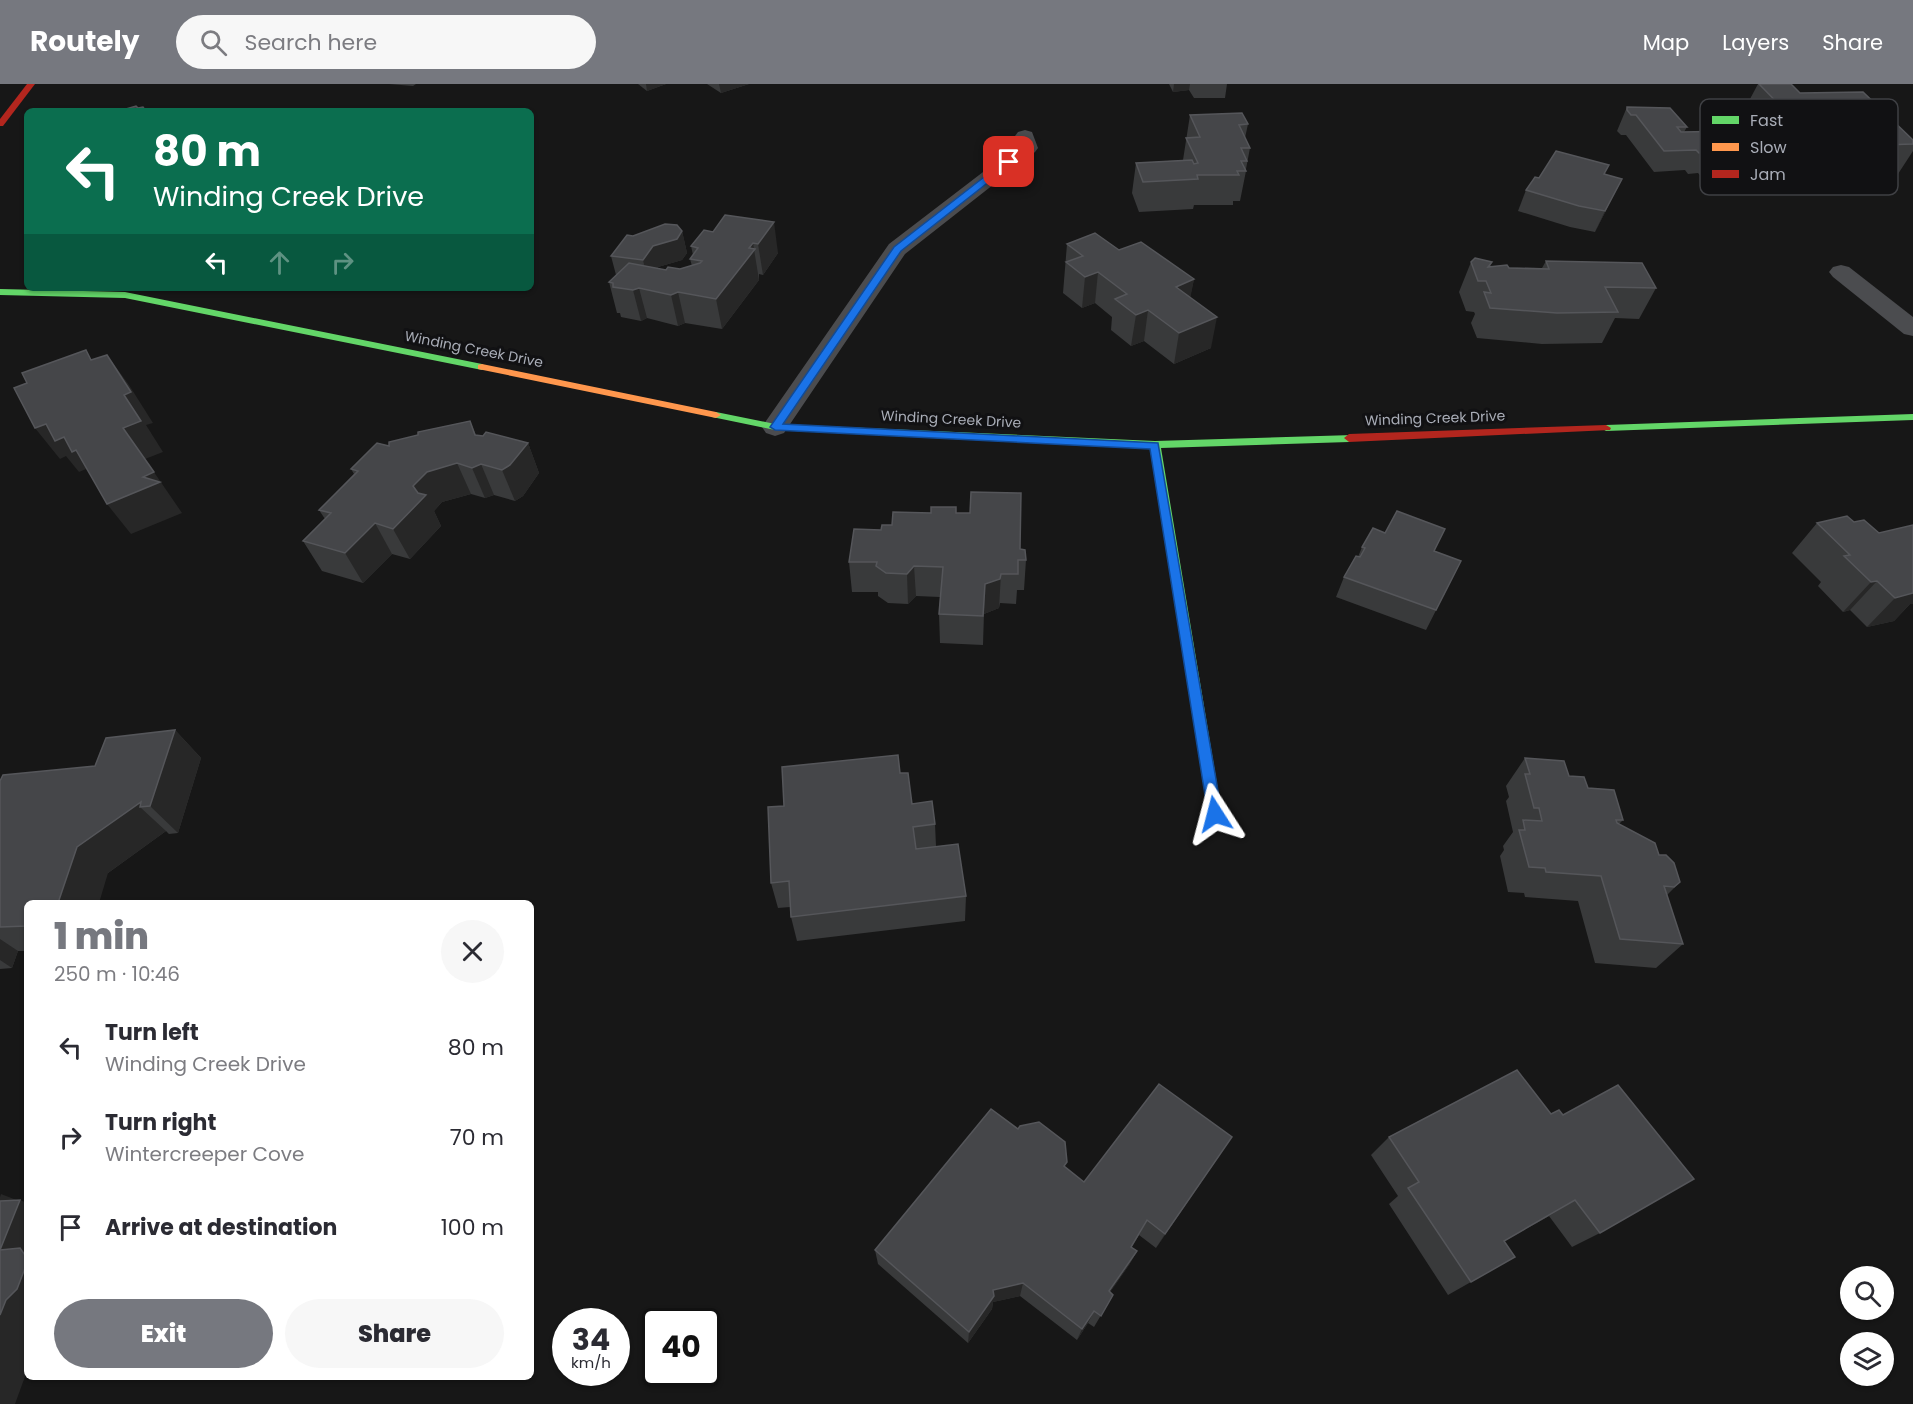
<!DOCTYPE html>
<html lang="en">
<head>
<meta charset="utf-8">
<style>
	body { margin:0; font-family:Poppins,sans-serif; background:#f7f7f7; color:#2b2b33; height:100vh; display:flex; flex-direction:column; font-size:22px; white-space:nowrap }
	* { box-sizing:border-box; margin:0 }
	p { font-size:20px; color:#7c7c81 }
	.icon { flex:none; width:33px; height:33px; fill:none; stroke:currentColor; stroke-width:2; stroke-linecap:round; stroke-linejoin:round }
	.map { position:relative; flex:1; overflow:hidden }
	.panel { position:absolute; left:24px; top:816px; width:510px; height:480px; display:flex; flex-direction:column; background:#fff; border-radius:9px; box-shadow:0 2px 4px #0004 }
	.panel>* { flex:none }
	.top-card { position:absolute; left:24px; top:24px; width:510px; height:183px; border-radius:9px; box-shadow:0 2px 4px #0004; background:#0b6e4f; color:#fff; overflow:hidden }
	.fabs { position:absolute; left:1840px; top:1182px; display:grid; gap:12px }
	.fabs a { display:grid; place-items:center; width:54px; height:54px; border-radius:50%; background:#fff; box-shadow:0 2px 4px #0004; font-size:30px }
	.speed { position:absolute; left:552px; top:1224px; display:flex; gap:12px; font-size:30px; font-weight:700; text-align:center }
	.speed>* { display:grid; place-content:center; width:78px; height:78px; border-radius:50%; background:#fff; box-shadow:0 2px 4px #0004; line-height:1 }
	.speed small { font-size:15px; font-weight:400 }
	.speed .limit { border:3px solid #111; border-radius:9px; background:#fff; color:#111 }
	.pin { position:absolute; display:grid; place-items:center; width:51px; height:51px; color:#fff; margin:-26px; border-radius:12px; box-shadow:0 3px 9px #0006 }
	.me { position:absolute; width:66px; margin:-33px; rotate:351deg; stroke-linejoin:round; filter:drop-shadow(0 0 4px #0008) }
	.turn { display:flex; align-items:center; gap:21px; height:126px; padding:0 30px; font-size:27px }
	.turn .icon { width:78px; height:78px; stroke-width:2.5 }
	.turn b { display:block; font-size:42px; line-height:51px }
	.lanes { display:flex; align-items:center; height:57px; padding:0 30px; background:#0003; justify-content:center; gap:30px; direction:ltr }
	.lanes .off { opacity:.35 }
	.round { display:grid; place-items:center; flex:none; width:63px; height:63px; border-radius:32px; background:#f7f7f7 }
	.summary { display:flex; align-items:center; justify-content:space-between; height:102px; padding:0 30px }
	h1 { font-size:36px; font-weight:800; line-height:45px; color:#76787f }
	.action { display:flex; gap:12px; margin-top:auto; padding:12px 30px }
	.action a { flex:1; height:69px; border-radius:36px; background:#76787f; color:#fff; font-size:24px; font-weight:800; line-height:69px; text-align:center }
	.action a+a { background:#f7f7f7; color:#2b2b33 }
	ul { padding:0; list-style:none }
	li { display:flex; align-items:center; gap:18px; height:90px; padding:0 30px }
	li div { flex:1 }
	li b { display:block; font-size:22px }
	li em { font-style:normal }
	header { display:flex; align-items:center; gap:36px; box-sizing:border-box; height:84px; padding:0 30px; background:#76787f; color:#fff }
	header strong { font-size:28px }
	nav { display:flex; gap:33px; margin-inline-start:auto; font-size:21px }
	.search { width:420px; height:54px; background:#f7f7f7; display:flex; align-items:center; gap:15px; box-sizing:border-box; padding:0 21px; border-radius:33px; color:#7c7c81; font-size:22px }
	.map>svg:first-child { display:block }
</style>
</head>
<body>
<header>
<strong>Routely</strong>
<div class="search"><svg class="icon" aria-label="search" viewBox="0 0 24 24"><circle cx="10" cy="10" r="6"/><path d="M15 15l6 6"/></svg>Search here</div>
<nav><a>Map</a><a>Layers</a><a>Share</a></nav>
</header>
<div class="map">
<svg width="1913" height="1320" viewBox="0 0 1913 1320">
	<rect width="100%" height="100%" fill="#171717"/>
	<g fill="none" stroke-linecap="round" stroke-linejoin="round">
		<g fill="#4b4c4f" fill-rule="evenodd">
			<path d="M1025 46 1032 48 1038 64 1035 68 905 170 784 349 775 352 766 349 762 343 766 337 889 160 1017 62 1015 52 1018 48Z"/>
			<path d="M1841 181 1849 183 1913 233V252L1904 250 1833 193 1829 188 1833 183Z"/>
		</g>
		<g fill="#63d668" fill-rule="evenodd">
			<path d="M0 205 125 208 482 280 487 283 482 286 125 214 0 211Z"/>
			<path d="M716 328 775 340 1155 357 1353 351 1354 354 1349 358 1161 364 1222 730 1220 734 1215 736 1210 734 1208 730 1150 364 775 346 712 333 711 331Z"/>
			<path d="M1913 330V336L1606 347 1601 344 1606 341Z"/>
		</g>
		<path fill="#ff974d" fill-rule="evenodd" d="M482 280 716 328 721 331 716 334 478 285V281Z"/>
		<g fill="#b3261e" fill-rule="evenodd">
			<path d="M27 0H35L3 42H0V35Z"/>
			<path d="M1606 341 1611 344 1610 346 1349 358 1344 354 1349 350Z"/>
		</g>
	</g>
	<g fill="#393a3b">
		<path d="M389 0H416L413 2Z"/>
		<path d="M638 0H666L647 7Z"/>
		<path d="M707 0H749L721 9Z"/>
		<path d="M1169 0H1227L1225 14H1194L1189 6 1173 8Z"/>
		<path d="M1758 0H1791L1800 9 1913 56V67L1898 90 1863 91 1845 72H1830L1828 70 1826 72 1784 74 1743 28Z"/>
		<path d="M1627 23 1687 43 1684 48 1755 68 1752 72 1769 87 1757 107H1714L1698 89 1688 90 1685 86 1654 88 1626 51H1621L1617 47Z"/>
		<path d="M1190 31 1248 40 1245 54 1250 64 1246 85V87L1240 117H1233V121H1194L1193 125 1139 128 1132 109 1136 79 1183 76Z"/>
		<path d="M1605 90 1622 95 1595 148 1570 143 1518 127 1526 106 1539 94Z"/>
		<path d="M725 131 778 169 763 191 759 190V196L722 245 685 239 678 242 647 234 641 237 621 233 620 229H617L609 198 616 191 611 172 633 152 682 147 687 169 682 176 658 183 657 184 666 186 680 185 692 182 690 175 693 171 691 162 713 148Z"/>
		<path d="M1067 160 1119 166 1194 195 1190 213 1211 264 1174 280 1144 257 1131 262 1111 246 1112 233 1095 219 1082 224 1063 209Z"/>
		<path d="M1546 177 1656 204 1639 235 1615 234 1602 259 1542 260 1477 254 1471 239 1475 230 1474 228 1466 227 1459 208 1471 178H1492L1490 183 1542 184Z"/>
		<path d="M470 337 476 351 528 359 539 389 523 412 515 417 494 411 485 414 471 410 442 418 434 427 441 442 410 475 392 470 363 499 322 487 303 457 325 435 319 426 354 390 351 385 418 351Z"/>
		<path d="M931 429H956L1020 465 1026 476 1024 506H1017L1016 520 1000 519 999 524 984 530 983 561 940 559 939 530 940 513 916 512 908 520 888 519 878 512V508H852L849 478 892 441Z"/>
		<path d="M1817 439 1910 520 1894 537 1867 543 1850 526 1843 528 1818 502 1821 498 1792 469Z"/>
		<path d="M1362 463 1435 467 1461 477 1426 546 1336 513 1344 493 1358 473Z"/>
		<path d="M175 646 201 674 178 749 169 750 166 747 108 789 27 819V867H18L12 884 0 885V697L95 682Z"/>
		<path d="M1525 674 1569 692 1588 704 1623 736 1619 740 1659 771 1680 798 1667 811 1683 860 1656 884 1595 879 1578 817 1525 813 1524 809 1508 808 1500 772 1504 766 1503 762 1513 748 1506 717 1509 713 1506 702Z"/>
		<path d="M900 689 912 720 935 740 936 762 966 812 965 837 797 857 791 833 790 823 778 824 771 799 784 722Z"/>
		<path d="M1517 986 1600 1149 1572 1163 1549 1132 1504 1157 1515 1173 1448 1211 1389 1120 1398 1112 1371 1071 1389 1053Z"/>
		<path d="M1232 1053 1156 1164 1139 1151 1131 1163 1137 1167 1129 1181 1110 1208 1113 1211 1094 1243 1088 1239 1077 1256 1020 1212 993 1218 992 1225 968 1259 878 1180 875 1166 1066 1084 1084 1098Z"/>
	</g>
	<g fill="#272727">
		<path d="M646 0H666L647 7Z"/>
		<path d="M719 0H749L721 9Z"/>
		<path d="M1174 0H1190L1189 6 1173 8Z"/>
		<path d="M1622 95 1612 115 1595 148 1605 127Z"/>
		<path d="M774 138 778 169 763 191 758 160Z"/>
		<path d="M682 147 687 169 682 176 658 183 648 198 643 176 653 162Z"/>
		<path d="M753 159 759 196 722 245 716 215Z"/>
		<path d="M1098 188 1095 219 1082 224 1085 193Z"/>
		<path d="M1194 195 1188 226 1176 203Z"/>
		<path d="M639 204 647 234 641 237 633 206Z"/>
		<path d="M678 208 685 239 678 242 671 211Z"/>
		<path d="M1148 226 1144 257 1131 262 1136 231Z"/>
		<path d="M1217 233 1211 264 1174 280 1179 249Z"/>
		<path d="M107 271 129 301 153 339 146 341 163 368 145 375 182 429 131 450 107 420 143 393 123 344 124 311Z"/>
		<path d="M46 340 64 353 76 366 96 398 86 385 79 388 66 372 60 375 35 344Z"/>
		<path d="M528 359 539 389 523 412 515 417 502 386Z"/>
		<path d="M457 379 471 410 442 418 434 427 441 442 410 475 393 445 413 402 427 388Z"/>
		<path d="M481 380 494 411 485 414 472 384Z"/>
		<path d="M375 439 392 470 363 499 345 469Z"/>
		<path d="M914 482 916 512 908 520 907 490Z"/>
		<path d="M1001 490 999 524 984 530 983 561 985 500Z"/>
		<path d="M1877 497 1850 526 1843 528 1871 498Z"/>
		<path d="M1913 497V520H1910L1894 537 1867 543 1895 514Z"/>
		<path d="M175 646 201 674 178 749 150 722Z"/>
		<path d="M141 718 140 723 166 747 108 789 99 819H58L77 763Z"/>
		<path d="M0 855 18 867 12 884 0 876Z"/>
		<path d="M1232 1053 1220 1071 1156 1164 1165 1150Z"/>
		<path d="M1 1110 19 1117 20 1116 27 1119V1176L0 1166V1113Z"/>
		<path d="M1575 1116 1549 1132 1480 1171 1504 1157Z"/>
		<path d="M1147 1136 1139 1151 1123 1177 1143 1142Z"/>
		<path d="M1137 1167 1129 1181 1102 1220 1109 1207Z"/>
		<path d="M27 1179V1287L15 1320H0V1231L6 1216Z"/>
		<path d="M1023 1199 1020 1212 993 1218 992 1225 968 1259 969 1248 993 1206Z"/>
		<path d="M1094 1227 1088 1239 1077 1256 1082 1245Z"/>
	</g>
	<g fill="#454649" stroke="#55565a" stroke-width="1.5">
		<path d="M1759 0H1791L1800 9 1863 8 1913 56V60L1882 61 1863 43 1848 42 1840 34H1828L1838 35 1845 42 1802 44Z"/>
		<path d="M136 22 138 24 143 23 146 27H119Z"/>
		<path d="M1627 23 1670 24 1687 43H1677L1681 48 1735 47 1755 68H1742L1757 74 1769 87 1725 86 1709 69H1699L1696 66 1664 67 1636 31H1631L1627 26Z"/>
		<path d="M1242 29 1248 40 1239 41 1250 64H1241L1247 77H1241L1246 87H1237L1239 91H1197L1198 95 1143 98 1136 79 1192 76 1194 80 1198 79 1186 54 1200 53 1190 31Z"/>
		<path d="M1556 67 1609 81 1604 90 1622 95 1605 127 1579 122 1526 106 1535 93 1539 94Z"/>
		<path d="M725 131 774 138 758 160 753 159 749 164 755 165 716 215 678 208 671 211 639 204 633 206 613 203V199L609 198 629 179 666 186 668 183 680 185 700 179 702 177 690 175 698 164 691 162 704 146 713 148Z"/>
		<path d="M665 140 677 141 682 147 677 155 653 162 643 176 611 172 627 151 633 152Z"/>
		<path d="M1095 149 1119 166 1141 158 1194 195 1176 203 1217 233 1179 249 1148 226 1136 231 1115 215 1127 210 1098 188 1085 193 1066 178 1083 172 1067 160Z"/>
		<path d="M1475 174 1492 178 1488 183 1507 181 1509 184 1549 185 1546 177 1642 179 1656 204 1605 203 1618 228 1557 229 1490 224 1484 208 1491 209 1486 197H1478L1471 178Z"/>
		<path d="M86 266 91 276 107 271 131 308 124 311 141 337 123 344 154 388 143 393 160 398 107 420 76 366 72 368 64 353 55 357 46 340 35 344 14 304 27 299 22 289Z"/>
		<path d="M470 337 475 351 483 352 486 348 528 359 510 381 502 386 481 380 472 384 457 379 427 388 413 402 418 409 426 411 393 445 375 439 345 469 303 457 331 429 319 426 358 387 351 385 377 359 389 362V358L418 351V348Z"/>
		<path d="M971 408 1021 409 1020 465 1025 466 1026 476H1018V490H1001L1000 495 985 500 983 532 939 530 943 483 914 482 907 490 886 489 876 482 877 478H849L854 445 881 446 882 441H892L893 428 931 429V423H956V429H970Z"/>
		<path d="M1397 427 1445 445 1434 467 1461 477 1436 526 1344 493 1356 472 1360 473 1365 464 1362 463 1373 444 1385 449Z"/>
		<path d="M1847 432 1854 438 1864 436 1879 449 1913 441V509L1895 514 1877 497 1871 498 1844 472 1850 471 1817 439Z"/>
		<path d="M175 646 150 722 140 723 141 718 77 763 58 819H27V842L0 843V697L3 691 95 682 106 654Z"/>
		<path d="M898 671 900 689H908L912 720 932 717 935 740 913 743 916 765 958 760 966 812 791 833 789 797 771 799 768 723 784 722 782 683Z"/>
		<path d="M1525 674 1564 677 1569 692 1584 693 1588 704 1614 706 1623 736H1616L1617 739 1655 759 1659 771H1666L1674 779 1680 798 1674 803 1664 802 1683 860 1620 855 1601 792 1546 788 1545 784 1529 783 1519 746H1525L1523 736 1542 737 1539 724H1534L1525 690H1530Z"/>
		<path d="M1517 986 1551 1030 1559 1026 1563 1031 1618 1001 1694 1095 1600 1149 1575 1116 1504 1157 1515 1173 1471 1198 1408 1104 1419 1098 1389 1053Z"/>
		<path d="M1159 1000 1232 1053 1165 1150 1147 1136 1131 1163 1137 1167 1109 1207 1113 1211 1101 1232 1094 1227 1082 1245 1023 1199 993 1206 994 1212 969 1248 875 1166 991 1025 1018 1045 1020 1042 1039 1038 1065 1058 1067 1078 1064 1082 1084 1098Z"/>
		<path d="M20 1116 0 1166V1117Z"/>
		<path d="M20 1164 27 1174V1179L17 1205 6 1216 0 1231V1166Z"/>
	</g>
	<path fill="#1a73e8" stroke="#114b97" stroke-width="1.5" d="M1006 76 1014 78 901 167 783 340 1158 359 1222 730 1215 736 1208 730 1150 365 775 346 770 343 894 163Z"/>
	<g text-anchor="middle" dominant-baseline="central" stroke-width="6" stroke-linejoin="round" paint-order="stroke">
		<g font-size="14" fill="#a9adb7" stroke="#111113">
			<text transform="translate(474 265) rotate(11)">Winding Creek Drive</text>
			<text transform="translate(1435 334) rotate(-2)">Winding Creek Drive</text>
			<text transform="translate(951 335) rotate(3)">Winding Creek Drive</text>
		</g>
	</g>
	<rect x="1700" y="15" width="198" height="96" rx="9" fill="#111113" stroke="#3f4044" stroke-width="1.5"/>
	<rect x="1712" y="32" width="27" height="8" fill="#63d668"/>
	<rect x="1712" y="59" width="27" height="8" fill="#ff974d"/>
	<rect x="1712" y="86" width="27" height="8" fill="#b3261e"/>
	<g font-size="16" fill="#a9adb7">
		<text x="1750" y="42">Fast</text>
		<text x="1750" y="69">Slow</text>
		<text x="1750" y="96">Jam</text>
	</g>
</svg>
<div class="fabs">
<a><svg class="icon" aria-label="search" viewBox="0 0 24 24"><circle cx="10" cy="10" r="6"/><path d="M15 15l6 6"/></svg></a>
<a><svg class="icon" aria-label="layers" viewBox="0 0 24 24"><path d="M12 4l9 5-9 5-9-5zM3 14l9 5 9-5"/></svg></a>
</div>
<div class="speed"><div>34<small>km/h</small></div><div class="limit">40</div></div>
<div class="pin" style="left:1009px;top:78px;background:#d93025"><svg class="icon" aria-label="arrive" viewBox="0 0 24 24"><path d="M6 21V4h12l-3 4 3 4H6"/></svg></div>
<svg class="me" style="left:1215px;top:730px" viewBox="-20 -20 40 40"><path d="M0-17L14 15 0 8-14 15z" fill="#1a73e8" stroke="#fff" stroke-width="4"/></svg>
<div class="top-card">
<div class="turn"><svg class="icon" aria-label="left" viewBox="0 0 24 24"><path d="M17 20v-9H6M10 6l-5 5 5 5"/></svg><div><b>80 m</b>Winding Creek Drive</div></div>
<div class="lanes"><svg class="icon" aria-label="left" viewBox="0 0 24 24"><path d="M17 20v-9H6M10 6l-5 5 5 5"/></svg><svg class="icon off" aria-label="ahead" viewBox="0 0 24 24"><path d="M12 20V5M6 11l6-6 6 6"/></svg><svg class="icon off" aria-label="right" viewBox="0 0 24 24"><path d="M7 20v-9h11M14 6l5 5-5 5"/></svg></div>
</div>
<section class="panel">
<div class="summary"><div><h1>1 min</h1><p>250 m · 10:46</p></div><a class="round"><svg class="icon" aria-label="close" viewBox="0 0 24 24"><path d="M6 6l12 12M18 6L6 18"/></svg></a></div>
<ul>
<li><svg class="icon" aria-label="left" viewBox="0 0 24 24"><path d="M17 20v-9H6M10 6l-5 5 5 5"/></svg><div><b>Turn left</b><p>Winding Creek Drive</p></div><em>80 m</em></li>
<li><svg class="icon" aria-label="right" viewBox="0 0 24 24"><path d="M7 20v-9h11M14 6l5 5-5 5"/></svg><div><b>Turn right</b><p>Wintercreeper Cove</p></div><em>70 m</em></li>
<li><svg class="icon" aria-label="arrive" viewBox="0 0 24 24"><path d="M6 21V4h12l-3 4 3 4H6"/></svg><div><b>Arrive at destination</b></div><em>100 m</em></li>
</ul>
<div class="action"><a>Exit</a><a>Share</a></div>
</section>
</div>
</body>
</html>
